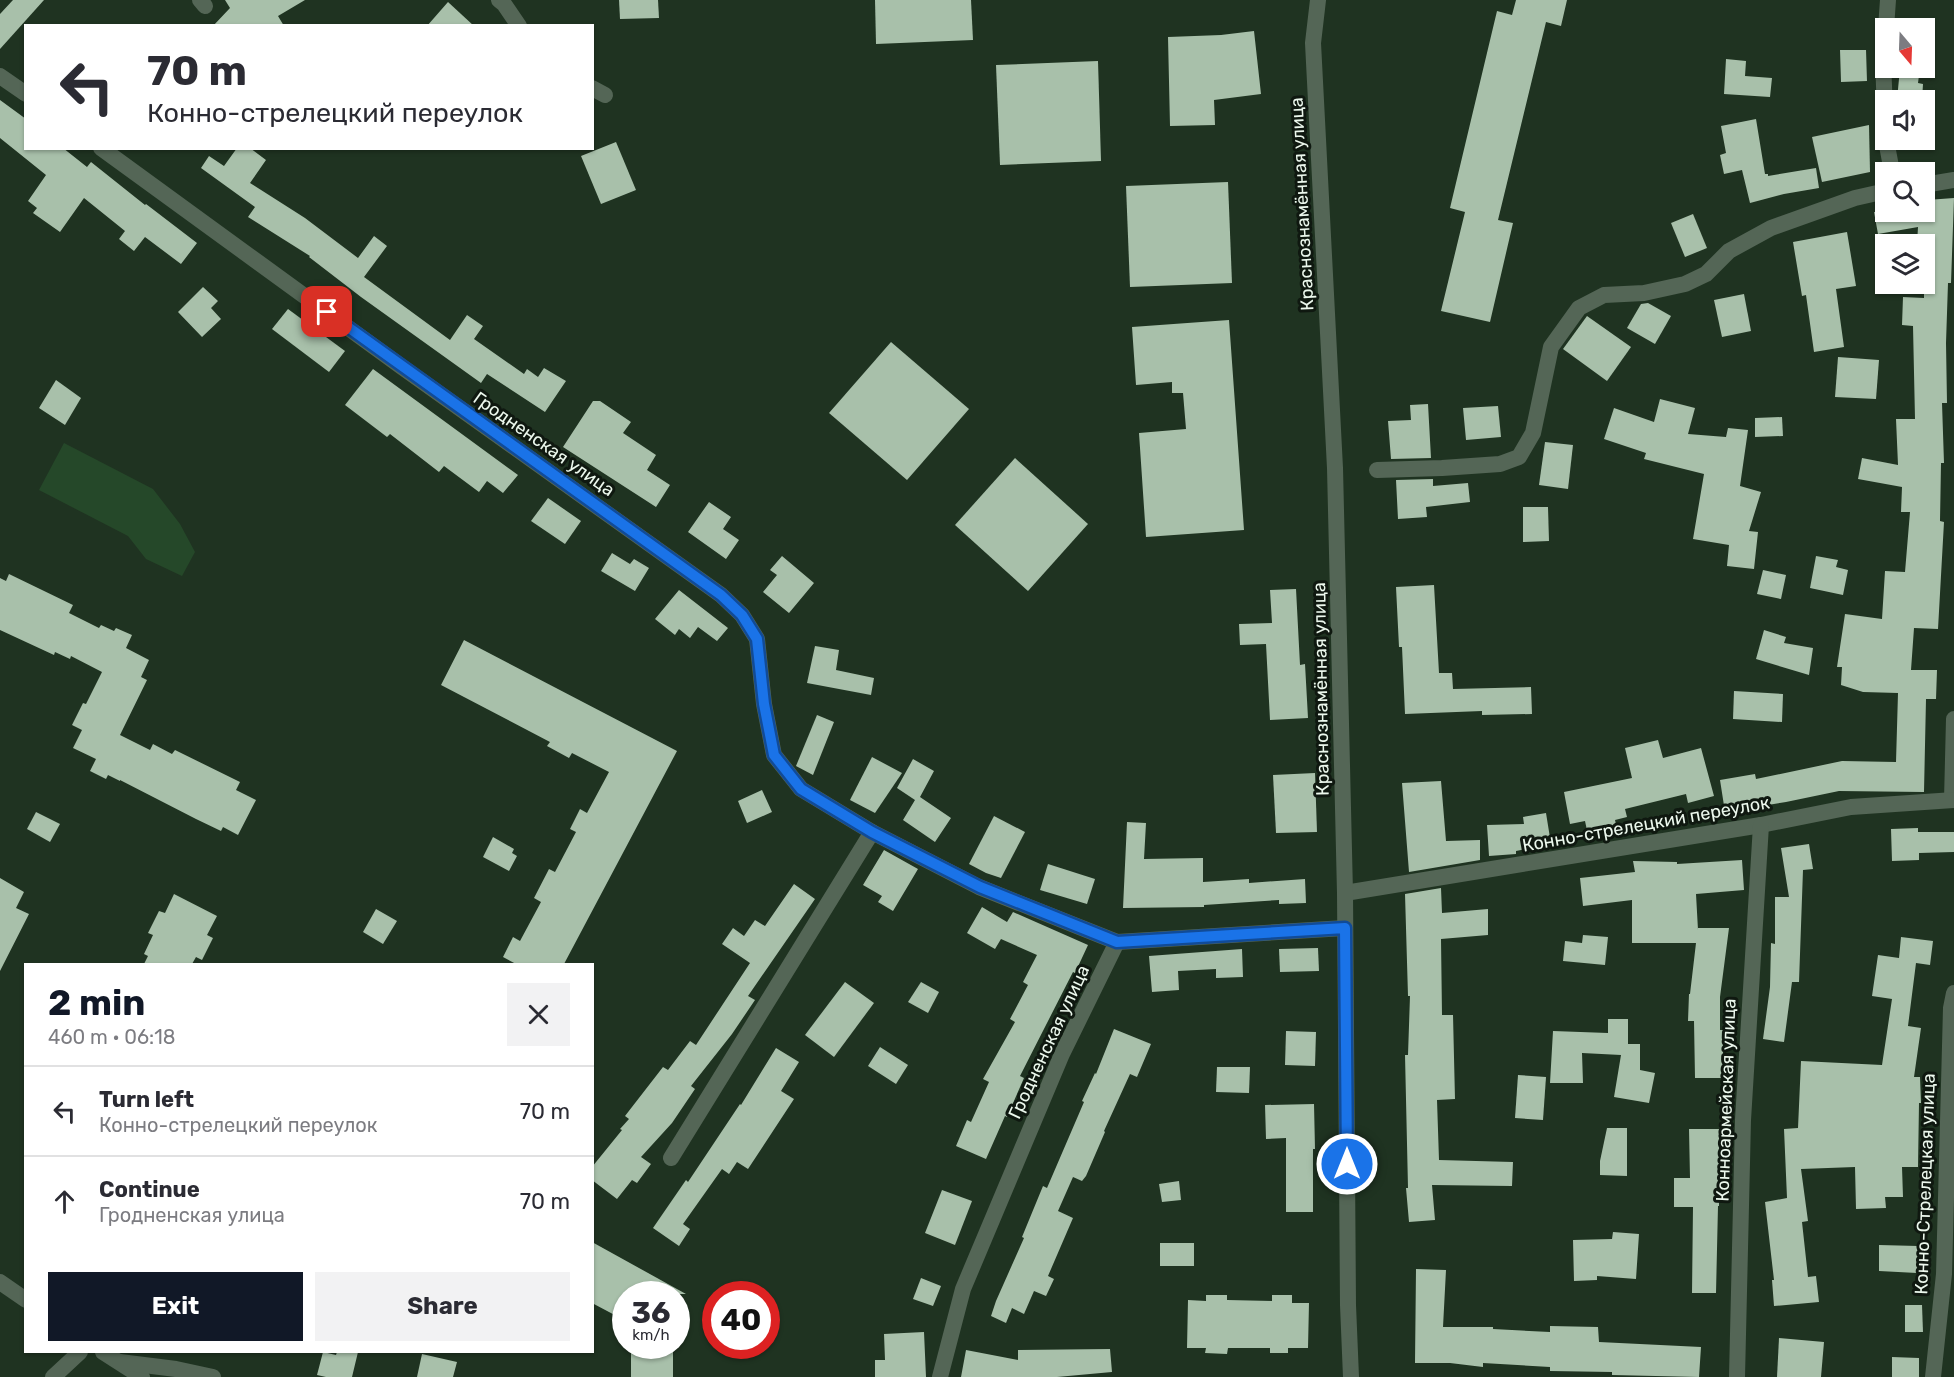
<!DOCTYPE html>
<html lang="en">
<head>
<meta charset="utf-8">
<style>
	body { margin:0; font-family:Rubik,sans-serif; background:#f2f2f3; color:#2b2b33; height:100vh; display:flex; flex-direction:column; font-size:22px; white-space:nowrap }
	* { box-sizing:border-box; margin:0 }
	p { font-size:20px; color:#7c7c81 }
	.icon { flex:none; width:33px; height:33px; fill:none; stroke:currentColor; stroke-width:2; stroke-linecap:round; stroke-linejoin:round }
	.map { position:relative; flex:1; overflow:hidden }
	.details { position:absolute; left:24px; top:963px; width:570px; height:390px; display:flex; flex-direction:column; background:#fff; border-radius:0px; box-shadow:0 2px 4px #0004 }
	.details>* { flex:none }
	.banner { position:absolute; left:24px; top:24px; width:570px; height:126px; border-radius:0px; box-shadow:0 2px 4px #0004; background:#fff; color:#2b2b33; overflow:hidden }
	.needle { width:39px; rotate:161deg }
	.buttons { position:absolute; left:1875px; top:18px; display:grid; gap:12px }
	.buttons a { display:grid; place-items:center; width:60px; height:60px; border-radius:0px; background:#fff; box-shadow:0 2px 4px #0004; font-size:30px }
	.speed { position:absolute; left:612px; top:1281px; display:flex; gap:12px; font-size:30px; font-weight:700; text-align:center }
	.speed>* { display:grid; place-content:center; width:78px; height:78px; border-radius:50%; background:#fff; box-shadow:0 2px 4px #0004; line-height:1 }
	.speed small { font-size:15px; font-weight:400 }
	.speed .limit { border:9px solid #d22; background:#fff; color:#111 }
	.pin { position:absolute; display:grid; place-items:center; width:51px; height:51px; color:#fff; margin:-26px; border-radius:12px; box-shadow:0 3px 9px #0006 }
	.me { position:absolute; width:66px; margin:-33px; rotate:0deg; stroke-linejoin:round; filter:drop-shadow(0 0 4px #0008) }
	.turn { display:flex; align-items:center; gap:21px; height:126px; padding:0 24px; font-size:27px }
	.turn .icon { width:78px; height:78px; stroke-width:2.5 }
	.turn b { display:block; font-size:42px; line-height:51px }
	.round { display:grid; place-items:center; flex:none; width:63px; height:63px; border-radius:0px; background:#f2f2f3 }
	.summary { display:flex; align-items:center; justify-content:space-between; height:102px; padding:0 24px }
	h1 { font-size:36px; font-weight:700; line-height:45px; color:#111827 }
	.action { display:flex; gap:12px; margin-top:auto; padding:12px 24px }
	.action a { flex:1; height:69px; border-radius:0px; background:#111827; color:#fff; font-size:24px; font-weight:700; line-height:69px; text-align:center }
	.action a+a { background:#f2f2f3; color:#2b2b33 }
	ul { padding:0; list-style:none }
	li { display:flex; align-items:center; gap:18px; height:90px; padding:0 24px; border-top:2px solid #e1e1e2 }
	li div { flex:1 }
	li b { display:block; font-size:22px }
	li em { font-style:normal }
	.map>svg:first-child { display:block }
</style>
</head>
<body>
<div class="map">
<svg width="1954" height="1377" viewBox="0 0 1954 1377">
	<rect width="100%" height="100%" fill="#1f3321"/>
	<path fill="#254829" d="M64 443 153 489 180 524 195 552 182 576 146 559 128 536 39 490Z"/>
	<g fill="#a8c0aa">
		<path d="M13 0H44L0 49V14Z"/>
		<path d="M225 0H305L278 16 284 26H213L230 8Z"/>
		<path d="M619 0H658L659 18 620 19Z"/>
		<path d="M875 0H971L973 40 876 44Z"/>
		<path d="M1516 0H1567L1561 26 1546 22 1498 220 1513 223 1490 322 1441 311 1465 212 1450 208 1497 11 1512 15Z"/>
		<path d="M448 2 474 26H427Z"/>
		<path d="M1254 31 1261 94 1214 100 1215 125 1170 126 1168 37 1221 35Z"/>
		<path d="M1840 50H1866L1867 81 1841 82Z"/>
		<path d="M1726 59 1746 61 1745 76 1772 78 1770 97 1724 94Z"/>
		<path d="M1098 61 1101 161 1000 165 996 65Z"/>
		<path d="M1900 68H1920L1918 83 1923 84 1922 100H1897Z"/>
		<path d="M0 100 26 119V148H63L87 167 91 162 145 205 146 204 197 243 181 264 145 237 134 251 119 239 125 231 84 198 60 232 33 213 37 208 28 201 46 175 0 138Z"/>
		<path d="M1756 119 1765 174H1768V176L1816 168 1819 188 1784 194 1750 203 1742 170 1724 174 1720 155 1726 153 1721 126Z"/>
		<path d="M1869 125 1870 172 1822 182 1812 137Z"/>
		<path d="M616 142 636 190 601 204 581 156Z"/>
		<path d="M237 148H250L266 160 250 183 305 218 358 258 374 236 387 246 364 277 450 340 467 315 483 326 474 339 524 374 527 369 538 377 544 368 566 381 545 412 487 374 481 383 361 297 309 257 310 256 248 217 255 207 201 168 209 156 224 166Z"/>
		<path d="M1228 182 1232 283 1130 287 1126 186Z"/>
		<path d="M1954 198 1951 283H1948L1946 343 1947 403H1942L1944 463H1941L1940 521 1944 522 1938 629 1914 628 1911 670H1937L1936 699H1926L1924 792 1839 791 1786 802 1725 812 1720 780 1755 774 1756 779 1842 761 1896 762 1898 693 1863 692 1841 685 1842 667H1837L1845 614 1882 619 1885 571 1905 572 1910 512H1901L1902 487 1858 479 1862 458 1898 465 1896 419H1915L1913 326 1902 325 1903 297 1924 298V244H1917L1918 227 1878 234 1874 212H1928L1927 200Z"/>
		<path d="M1693 214 1707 248 1685 257 1671 223Z"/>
		<path d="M1847 232 1856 286 1836 289 1844 347 1814 352 1806 295 1802 296 1793 242Z"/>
		<path d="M203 287 218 301 211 308 221 319 202 337 178 312Z"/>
		<path d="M1744 294 1751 331 1722 337 1714 300Z"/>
		<path d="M1648 303 1671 316 1655 344 1627 328 1641 304Z"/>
		<path d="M288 309 345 351 329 372 272 329Z"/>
		<path d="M1587 316 1631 347 1607 381 1563 349Z"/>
		<path d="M1229 320 1244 530 1146 537 1139 433 1186 429 1183 393H1172V382L1136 385 1132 327Z"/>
		<path d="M891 342 969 409 907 480 829 413Z"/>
		<path d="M1838 357 1879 360 1876 399 1835 397Z"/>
		<path d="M373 369 518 475 503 493 487 481 479 492 444 466 439 472 390 434 387 437 345 405Z"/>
		<path d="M56 380 81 398 65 425 39 408Z"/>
		<path d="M1660 399 1695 408 1688 434 1726 437 1728 428 1748 430 1740 486 1761 492 1749 531 1758 532 1754 569 1727 566 1729 545 1693 539 1704 474 1644 459 1646 453 1604 439 1614 408 1654 422Z"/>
		<path d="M593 401H600L631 422 623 433 656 455 647 470 670 485 656 507 563 447Z"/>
		<path d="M1428 404 1431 458 1391 459 1388 421 1411 420 1410 405Z"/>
		<path d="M1498 406 1501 437 1466 440 1463 408Z"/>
		<path d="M1782 417 1783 436 1755 437V418Z"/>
		<path d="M1545 442 1573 445 1568 489 1539 485Z"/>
		<path d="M1015 458 1088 524 1028 591 955 525Z"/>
		<path d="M1433 479V486L1468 483 1470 502 1426 507 1427 517 1398 519 1396 480Z"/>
		<path d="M548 498 581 521 565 544 531 521Z"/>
		<path d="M709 502 731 517 723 529 739 540 726 559 688 532Z"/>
		<path d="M1523 507H1548L1549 541 1523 542Z"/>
		<path d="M612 553 630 564 634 559 649 568 635 591 601 571Z"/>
		<path d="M782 556 814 583 789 613 763 592 777 575 770 570Z"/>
		<path d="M1816 556 1838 560 1836 567 1848 570 1843 595 1810 588Z"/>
		<path d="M1763 570 1786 575 1781 599 1757 594Z"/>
		<path d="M9 574 73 605 69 613 99 628 101 625 114 631 116 628 132 635 126 648 149 660 141 677 147 680 120 735 150 750 153 744 172 754 175 750 240 782 236 790 256 800 238 835 223 827 221 831 196 819 120 780V781L108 775 106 779 90 771 96 759 73 748 82 730 72 725 83 703 86 704 102 672 71 656 70 659 55 652 54 655 0 630V578L6 581Z"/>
		<path d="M1434 585 1439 673H1452L1453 689 1531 687 1532 714 1482 715V711L1405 714 1402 647H1399L1396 587Z"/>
		<path d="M1296 589 1300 665 1305 664 1308 718 1270 720 1266 644 1240 645 1239 624 1272 623 1270 590Z"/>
		<path d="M679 590 728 628 717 641 698 627 690 638 679 629 675 635 655 619Z"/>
		<path d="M1764 630 1786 637 1784 643 1813 648 1809 675 1756 659Z"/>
		<path d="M464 640 677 751 564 964H516L503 957 513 937 520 941 541 902 534 898 549 869 555 872 576 832 570 829 580 809 587 813 609 772 572 753 569 758 547 746 550 742 441 685Z"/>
		<path d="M815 646 839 650 836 670 874 678 871 695 807 683Z"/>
		<path d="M1734 691 1783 694 1782 722 1733 719Z"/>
		<path d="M817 715 834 722 813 775 796 766Z"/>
		<path d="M1658 740 1663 758 1701 748 1714 796 1688 803 1686 794 1625 809 1627 817 1615 820 1617 829 1588 835 1585 821 1570 824 1564 792 1632 778 1625 748Z"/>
		<path d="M872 757 902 773 875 813 850 800Z"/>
		<path d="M913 759 934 771 920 797 951 818 935 842 903 820 915 800 897 788Z"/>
		<path d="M1315 773 1317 832 1276 833 1273 775Z"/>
		<path d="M1441 781 1446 841 1480 840V860L1409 872 1402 783Z"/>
		<path d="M762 790 772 812 747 823 738 801Z"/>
		<path d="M36 812 60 824 50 842 27 829Z"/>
		<path d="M1546 813 1551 844 1516 851V854L1489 856 1487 825 1524 824 1523 817Z"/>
		<path d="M994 816 1025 832 1001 878 986 873 969 864Z"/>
		<path d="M1127 822 1146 823 1144 859 1203 858V882L1249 879V883L1305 879 1306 903 1279 904V900L1204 905V907L1123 908Z"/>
		<path d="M1918 828V832H1954V852L1919 853V860L1892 861 1891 829Z"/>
		<path d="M493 837 514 849 512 853 517 856 509 871 483 857Z"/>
		<path d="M1809 844 1813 869 1803 870 1799 982H1792L1784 1042 1763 1039 1770 987 1771 943 1775 944V897H1789L1781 848Z"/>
		<path d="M884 850 918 869 893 911 878 902 882 896 863 885Z"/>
		<path d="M1742 860 1744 890 1696 894 1698 930V928H1729L1720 997V1030H1723V1078H1695L1694 1021H1688L1689 994H1690L1696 943H1632V900L1583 906 1580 878 1635 872 1633 861 1677 862V864Z"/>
		<path d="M1048 864 1095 879 1087 904 1040 890Z"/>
		<path d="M0 878 24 892 16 908 29 914 0 971Z"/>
		<path d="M794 884 815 899 748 996 755 1000 732 1034 691 1086 695 1089 672 1123 641 1157 651 1164 637 1183 632 1180 617 1199 592 1180V1167L622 1130 620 1129 629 1119 625 1116 663 1067 668 1070 690 1041 696 1045 750 963 722 944 733 928 744 936 755 920 765 926Z"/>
		<path d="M1441 888 1442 913 1488 909V935L1441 939 1442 1015H1453L1455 1099 1437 1100 1439 1160 1513 1162 1512 1186 1432 1185 1435 1220 1409 1222 1406 1188H1408L1405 1055H1408L1410 996H1408L1405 894Z"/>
		<path d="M174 894 217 916 207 935 213 938 202 960 196 957 192 964H144L148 956 144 954 153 935 148 933 159 911 165 913Z"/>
		<path d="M982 907 1007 922 1013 912 1088 945 1075 973 1073 972 1020 1076 1024 1078 1007 1117 1005 1116 986 1159 956 1146 967 1120 971 1122 989 1082 983 1079 1015 1022 1010 1019 1028 985 1023 982 1037 955 1001 939 995 949 967 933Z"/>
		<path d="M376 909 397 921 383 944 363 932Z"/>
		<path d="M1583 935 1608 937 1605 965 1563 961 1565 941 1582 943Z"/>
		<path d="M1901 937 1933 941 1930 965 1916 963 1908 1026 1921 1028 1914 1077H1920L1921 1103H1919L1918 1167H1902L1903 1197H1885L1886 1208 1856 1209 1855 1167 1801 1169 1808 1221 1802 1222 1808 1277 1816 1276 1819 1302 1774 1306 1772 1280H1774L1765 1202 1787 1198 1784 1129 1798 1128 1801 1061 1882 1065 1892 999 1872 996 1878 955 1899 958Z"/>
		<path d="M1318 948 1319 971 1280 972 1279 949Z"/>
		<path d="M1242 949 1243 977 1216 978V969L1178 971 1179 990 1152 992 1149 956Z"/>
		<path d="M845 982 874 1003 834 1057 805 1035Z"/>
		<path d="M921 982 939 992 928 1013 908 1002Z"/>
		<path d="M1608 1019H1628V1044H1640V1070L1655 1073 1649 1103 1614 1097 1621 1055 1582 1053 1583 1083H1550L1553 1031 1608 1033Z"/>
		<path d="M1114 1029 1151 1044 1137 1077 1130 1074 1104 1131 1105 1132 1086 1176 1082 1181 1073 1177 1058 1211 1073 1218 1048 1276 1054 1279 1046 1296 1034 1291 1024 1314 1012 1308 1006 1323 991 1316 996 1301 1024 1238 1022 1237 1043 1186 1047 1188 1084 1102 1082 1101 1095 1073 1096 1074Z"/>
		<path d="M1286 1031 1316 1032 1315 1066 1285 1065Z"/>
		<path d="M880 1047 908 1065 896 1084 868 1066Z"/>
		<path d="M776 1048 799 1062 781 1091 794 1099 748 1169 737 1162 729 1174 722 1169 683 1224 690 1229 679 1246 653 1228 686 1180 688 1182 740 1104 741 1105Z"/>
		<path d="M1217 1067H1250L1249 1093 1216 1092Z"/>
		<path d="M1518 1075 1546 1077 1543 1120 1515 1118Z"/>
		<path d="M1314 1104 1315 1149H1313V1212H1286V1138L1266 1139 1265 1105Z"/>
		<path d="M1607 1128H1627V1176L1600 1175V1161Z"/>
		<path d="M1689 1129H1719V1206H1718L1716 1293H1692L1693 1207H1674V1178H1690Z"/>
		<path d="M1179 1181 1181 1200 1162 1202 1159 1184Z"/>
		<path d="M942 1190 972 1201 955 1245 925 1233Z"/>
		<path d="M1613 1232 1639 1234 1636 1279 1597 1276V1280L1574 1281 1573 1240 1612 1239Z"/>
		<path d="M592 1242 686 1294H626V1321L592 1303Z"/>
		<rect x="1160" y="1243" width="34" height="23"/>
		<path d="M1879 1245 1918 1246 1917 1273 1879 1271Z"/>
		<path d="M1416 1269 1446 1270 1443 1327H1493V1329L1550 1332V1326L1598 1327 1599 1342 1701 1347 1699 1377 1612 1375V1372L1550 1371V1367L1483 1363V1367L1450 1363H1415Z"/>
		<path d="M921 1278 941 1286 933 1306 913 1299Z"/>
		<path d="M1206 1295H1227V1300L1272 1301V1295H1292V1303H1309L1308 1348H1288V1353H1270V1348H1228L1227 1354 1205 1353 1206 1348H1187L1188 1300 1206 1301Z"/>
		<path d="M1905 1305H1922L1923 1332H1905Z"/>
		<path d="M924 1332 926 1377H875V1360H885L884 1334Z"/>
		<path d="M1779 1338 1824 1342 1821 1377H1777Z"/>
		<path d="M631 1346H650V1352H673V1377H631Z"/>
		<path d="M1110 1349 1112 1372 1057 1377H961L966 1350 1018 1360V1350Z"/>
		<path d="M323 1352 336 1355 337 1352H358L352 1377H326L317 1375Z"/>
		<path d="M422 1354 457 1362 453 1377H417Z"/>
		<path d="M1892 1357 1919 1358V1377H1892Z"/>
	</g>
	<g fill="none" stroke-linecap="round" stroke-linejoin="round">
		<g stroke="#546656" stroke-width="16">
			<path d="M200 0 205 6"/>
			<path d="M499 0 504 4 519 26"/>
			<path d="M1886 28 1888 0"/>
			<path d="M1886 29 1883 60 1886 138"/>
			<path d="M0 76 26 94"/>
			<path d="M592 88 605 95"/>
			<path d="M1886 140 1892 172"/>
			<path d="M101 148 402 367 721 595 742 615 757 639 764 704 774 755 801 789 872 832 979 887 1117 942 1062 1054 963 1289 940 1377"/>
			<path d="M1924 185 1954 180"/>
			<path d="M1377 470 1442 468 1500 464 1519 457 1533 433 1551 347 1579 308 1604 295 1644 293 1685 284 1706 274 1729 251 1771 228 1855 198 1886 191"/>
			<path d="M1952 800 1954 719"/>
			<path d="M1345 893 1761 825 1851 807 1954 800"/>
			<path d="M1117 942 1345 928"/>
			<path d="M671 1158 872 832"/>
			<path d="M0 1282 26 1300"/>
			<path d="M103 1352 142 1377"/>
			<path d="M120 1362 176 1369 213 1377"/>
			<path d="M53 1377 80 1352"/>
			<path d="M1737 1377 1743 1120 1761 825"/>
			<path d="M1933 1377 1944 1274 1951 1008 1954 993"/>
		</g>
		<path stroke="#546656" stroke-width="16" d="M1318 0 1313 43 1335 468 1345 893 1348 1305 1351 1377"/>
	</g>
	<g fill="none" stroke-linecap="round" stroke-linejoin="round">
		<defs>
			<path id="route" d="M327 312 721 595 742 615 757 639 764 704 774 755 801 789 872 832 980 887 1117 942 1345 928 1347 1164"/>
		</defs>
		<use href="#route" stroke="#114b97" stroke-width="15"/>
		<use href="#route" stroke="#1a73e8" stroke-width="10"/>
	</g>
	<g text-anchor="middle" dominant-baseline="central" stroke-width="6" stroke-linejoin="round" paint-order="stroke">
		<g font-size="18" fill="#ecf8ed" stroke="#0f1810">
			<text transform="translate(1302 204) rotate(-93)">Краснознамённая улица</text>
			<text transform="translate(544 444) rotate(35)">Гродненская улица</text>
			<text transform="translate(1321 689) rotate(-91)">Краснознамённая улица</text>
			<text transform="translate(1646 824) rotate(-10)">Конно-стрелецкий переулок</text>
			<text transform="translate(1049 1042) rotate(-65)">Гродненская улица</text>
			<text transform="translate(1726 1100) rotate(-88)">Конноармейская улица</text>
			<text transform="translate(1925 1184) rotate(-88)">Конно-Стрелецкая улица</text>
		</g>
	</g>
</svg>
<div class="buttons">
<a><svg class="needle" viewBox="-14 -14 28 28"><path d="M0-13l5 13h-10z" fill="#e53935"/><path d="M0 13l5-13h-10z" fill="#7c7c81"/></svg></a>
<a><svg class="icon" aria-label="sound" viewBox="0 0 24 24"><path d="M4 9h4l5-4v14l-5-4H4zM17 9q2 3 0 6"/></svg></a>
<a><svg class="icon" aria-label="search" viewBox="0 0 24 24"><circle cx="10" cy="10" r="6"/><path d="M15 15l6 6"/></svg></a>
<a><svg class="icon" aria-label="layers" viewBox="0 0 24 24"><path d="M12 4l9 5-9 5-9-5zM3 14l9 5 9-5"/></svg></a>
</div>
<div class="speed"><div>36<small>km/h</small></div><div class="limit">40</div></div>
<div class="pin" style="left:327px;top:312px;background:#d93025"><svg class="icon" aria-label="arrive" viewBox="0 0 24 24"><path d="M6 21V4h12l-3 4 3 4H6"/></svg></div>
<svg class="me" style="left:1347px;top:1164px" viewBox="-20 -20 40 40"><circle r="17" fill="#1a73e8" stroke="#fff" stroke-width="3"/><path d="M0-11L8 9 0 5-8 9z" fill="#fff"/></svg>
<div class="banner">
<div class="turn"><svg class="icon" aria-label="left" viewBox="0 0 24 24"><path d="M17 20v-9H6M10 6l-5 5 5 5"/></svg><div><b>70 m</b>Конно-стрелецкий переулок</div></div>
</div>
<section class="details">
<div class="summary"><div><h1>2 min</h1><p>460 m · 06:18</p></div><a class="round"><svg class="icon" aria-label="close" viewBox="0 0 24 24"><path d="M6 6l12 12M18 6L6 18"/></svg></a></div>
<ul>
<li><svg class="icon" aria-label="left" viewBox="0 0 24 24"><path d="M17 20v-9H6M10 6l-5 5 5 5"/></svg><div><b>Turn left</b><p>Конно-стрелецкий переулок</p></div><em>70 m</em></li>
<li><svg class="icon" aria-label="ahead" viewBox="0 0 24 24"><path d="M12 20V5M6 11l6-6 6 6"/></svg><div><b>Continue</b><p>Гродненская улица</p></div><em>70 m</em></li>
</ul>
<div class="action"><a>Exit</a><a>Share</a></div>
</section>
</div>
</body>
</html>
